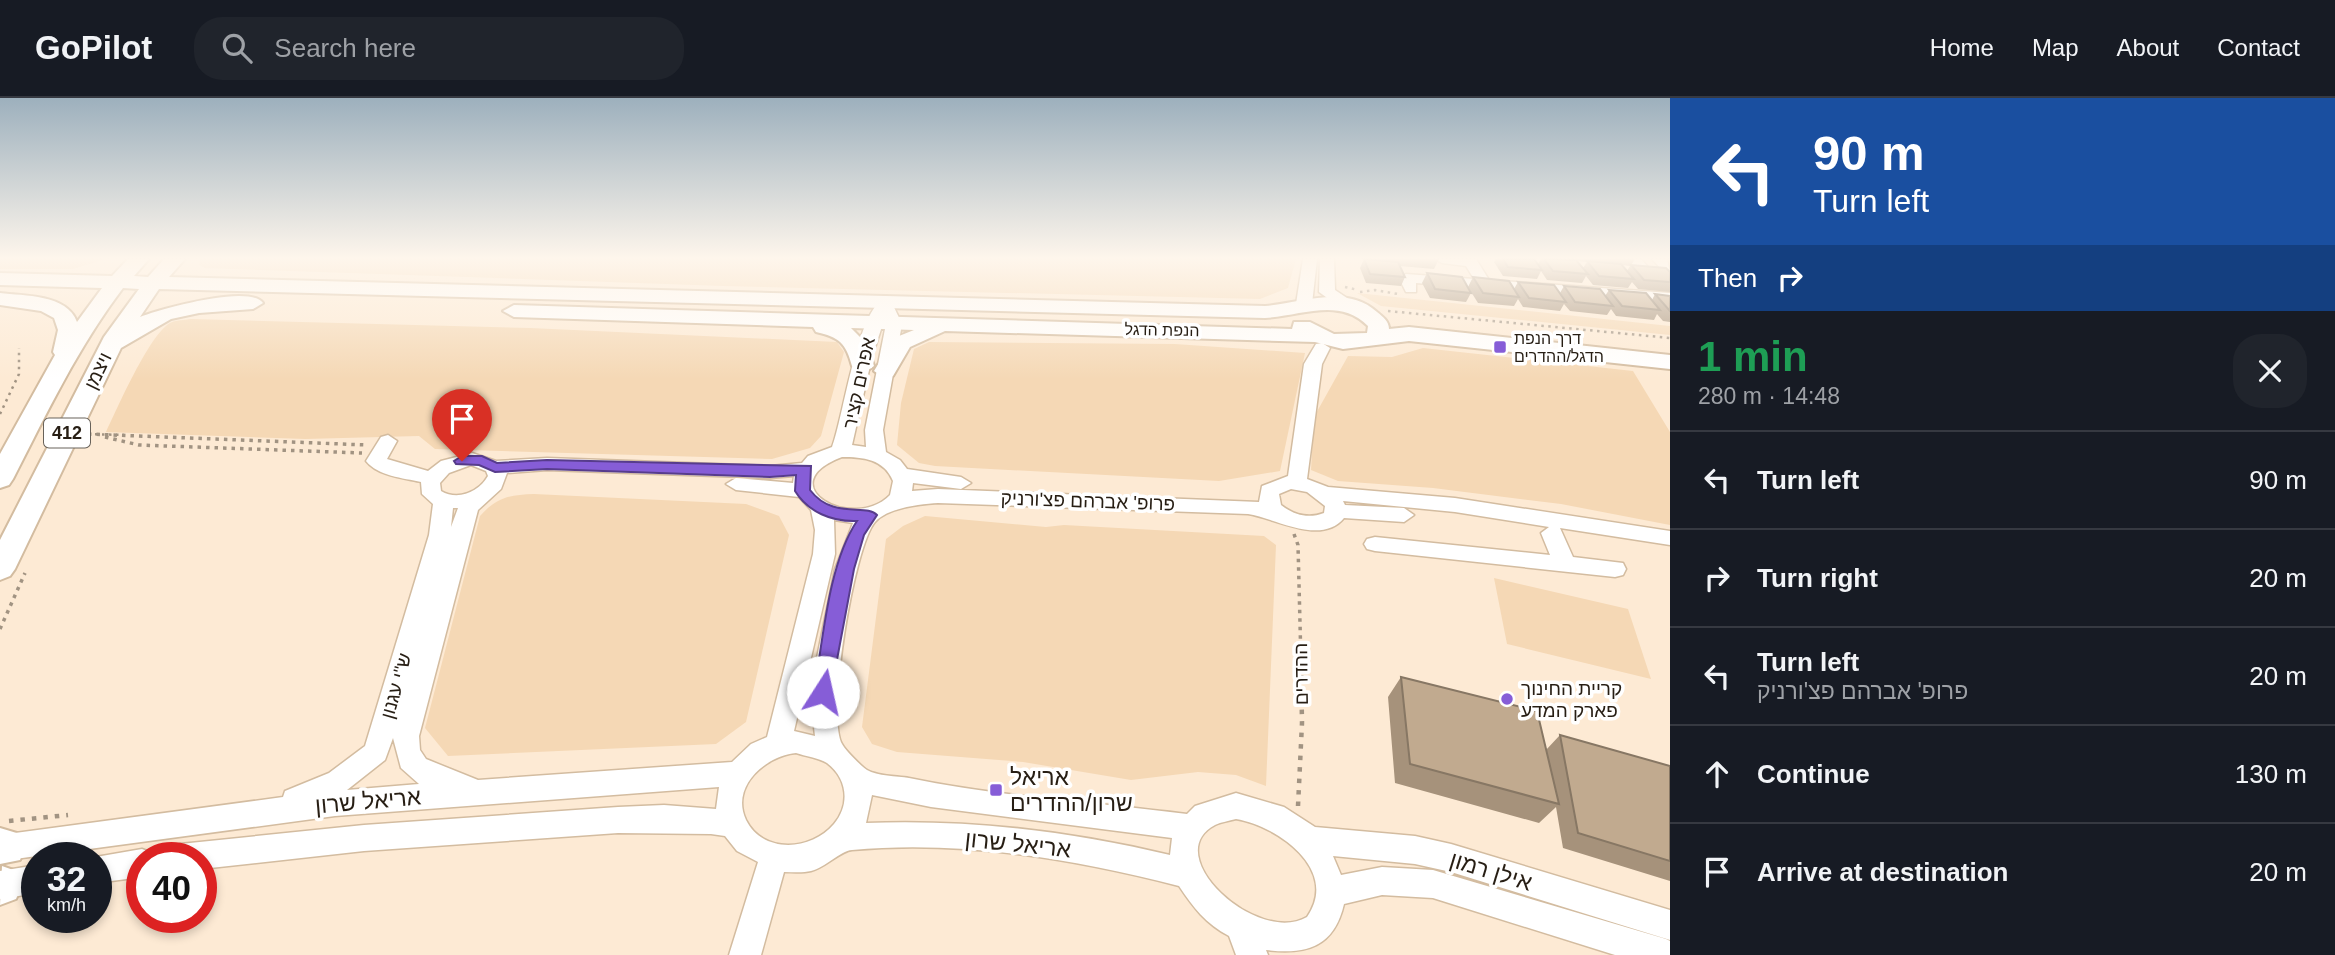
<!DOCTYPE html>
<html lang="en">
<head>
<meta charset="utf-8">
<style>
	body { margin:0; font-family:Arial,Heebo,sans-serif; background:#20242c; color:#f1f3f6; height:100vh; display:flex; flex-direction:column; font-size:26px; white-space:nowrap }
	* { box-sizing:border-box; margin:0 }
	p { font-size:23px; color:#9ea1a6 }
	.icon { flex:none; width:38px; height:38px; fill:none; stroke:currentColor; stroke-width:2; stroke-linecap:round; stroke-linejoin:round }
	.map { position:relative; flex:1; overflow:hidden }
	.details { display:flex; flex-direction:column; background:#171b24; width:665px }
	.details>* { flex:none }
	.hud { background:#1a4fa0; color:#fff; overflow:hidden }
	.speed { position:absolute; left:21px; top:744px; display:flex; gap:14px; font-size:35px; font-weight:700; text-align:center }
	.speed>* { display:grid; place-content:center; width:91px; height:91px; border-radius:50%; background:#171b24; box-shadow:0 4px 10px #0003; line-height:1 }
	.speed small { font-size:18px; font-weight:400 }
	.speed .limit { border:10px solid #d22; background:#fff; color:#111 }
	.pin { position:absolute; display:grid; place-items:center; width:60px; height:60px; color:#fff; margin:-72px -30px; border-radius:50% 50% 50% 0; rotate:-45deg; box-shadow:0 0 7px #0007 }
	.pin .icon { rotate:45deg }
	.me { position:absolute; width:77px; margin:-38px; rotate:10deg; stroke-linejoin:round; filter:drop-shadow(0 0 5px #0008) }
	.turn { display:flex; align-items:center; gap:24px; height:147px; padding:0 28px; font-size:32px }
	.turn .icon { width:91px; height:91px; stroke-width:2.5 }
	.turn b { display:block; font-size:49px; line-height:60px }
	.then { display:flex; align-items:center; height:66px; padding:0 28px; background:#0003; gap:14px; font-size:26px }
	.round { display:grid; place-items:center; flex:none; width:74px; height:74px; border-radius:28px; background:#20242c }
	.head { display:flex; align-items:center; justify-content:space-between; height:119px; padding:0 28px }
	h1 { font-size:42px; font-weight:700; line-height:52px; color:#1e9e55 }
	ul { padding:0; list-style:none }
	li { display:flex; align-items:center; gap:21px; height:98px; padding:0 28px; border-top:2px solid #363941 }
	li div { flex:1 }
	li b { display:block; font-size:26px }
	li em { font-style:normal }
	header { display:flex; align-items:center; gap:42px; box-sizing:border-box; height:98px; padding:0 35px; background:#171b24; border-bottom:2px solid #363941 }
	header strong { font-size:33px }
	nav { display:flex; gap:38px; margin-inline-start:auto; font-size:24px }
	.search { width:490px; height:63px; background:#20242c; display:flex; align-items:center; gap:18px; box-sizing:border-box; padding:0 24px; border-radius:28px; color:#9ea1a6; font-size:26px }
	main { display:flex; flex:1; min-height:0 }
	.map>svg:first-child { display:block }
</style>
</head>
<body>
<header>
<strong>GoPilot</strong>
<div class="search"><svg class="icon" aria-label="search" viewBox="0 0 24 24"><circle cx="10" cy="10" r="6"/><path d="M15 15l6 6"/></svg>Search here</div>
<nav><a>Home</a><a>Map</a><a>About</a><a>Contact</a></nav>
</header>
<main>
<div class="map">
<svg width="1670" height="857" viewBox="0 0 1670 857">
	<rect width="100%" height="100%" fill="#fdead4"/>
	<g fill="#f5d8b5">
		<path d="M0 161H106L73 171H0Z"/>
		<path d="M200 161H1296L1288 190 1260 201 723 188 205 170 199 167Z"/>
		<path d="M1357 195 1670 228V237L1381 208Z"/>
		<path d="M191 221 530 230 837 244 844 254 821 338 810 350 772 361 435 351 419 338 305 341 106 334C117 311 149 237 170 225 175 222 185 222 191 221Z"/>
		<path d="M929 244 1175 246 1305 255 1280 373 1219 383 935 368 919 365 897 347 901 305 914 251Z"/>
		<path d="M1423 250 1633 273 1670 334V427L1561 406 1433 390 1338 383 1311 372 1314 319 1348 258 1392 259Z"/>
		<path d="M534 396 746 406 779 418 789 437 746 624 716 646 448 658 425 630 480 418C497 399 509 397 534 396Z"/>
		<path d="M925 418 1046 429 1064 427 1264 438 1276 447 1266 688 1236 677 1198 674 1131 682 1023 664 897 654 872 646 862 629 886 441 903 428Z"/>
		<path d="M1494 480 1628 511 1651 581 1507 546Z"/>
	</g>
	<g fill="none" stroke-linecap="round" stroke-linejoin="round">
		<defs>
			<g id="minor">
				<path d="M1303 161H1317L1312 206 1304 211 1296 206Z"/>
				<path d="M1320 161H1334L1335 192 1353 204V210H1341L1319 194Z"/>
				<path d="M1435 161H1476L1489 182 1670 195V205L1416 185V194H1406L1399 180 1406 176 1474 181 1466 168 1442 165Z"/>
				<path d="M1626 161H1641L1647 168 1645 171H1635Z"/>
				<path d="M1652 161H1667L1670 174 1663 173Z"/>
				<path d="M885 201 891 203 902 226 883 332 886 354 900 362 907 371 961 379 971 385 961 391 913 385 912 393 938 391 1259 404 1262 388 1288 378 1304 266 1316 246 1322 245 1330 250 1322 266 1307 381 1328 389 1455 400 1670 433V447L1560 430 1573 459 1623 465 1626 471 1623 477 1615 479 1375 453 1367 451 1364 446 1367 441 1375 439 1550 457 1541 435 1549 429 1455 414 1343 403 1345 407 1404 410 1414 417 1404 424 1344 420C1321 448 1275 420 1248 416L938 405C920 406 887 410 875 424 854 448 826 619 842 646 845 652 862 669 867 672 877 678 897 678 909 680 1000 699 1095 704 1187 716L1195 708 1236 695 1284 709 1315 729 1415 738 1451 746 1670 812V842L1451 774 1415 766 1333 758 1341 777 1382 769 1433 772 1666 841 1670 843V857H1615L1433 800 1382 797 1344 806C1334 849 1307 857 1266 852L1268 857H1236L1229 838C1206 826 1193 809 1179 788 1074 761 961 742 852 752 840 753 825 770 811 773 803 775 793 774 784 774L761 857H729L758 764 737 753 725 738 711 736 618 735 364 753 201 771V760H166L170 750 180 746 364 727 618 709 664 707 716 711 719 689 335 718 0 763V737L283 699 285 693 329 675 365 648 429 437 433 406 422 396 421 384C403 380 378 378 366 363L381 339 388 337 397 343 387 361 428 373 441 363 472 355 496 363 547 360 770 368 802 365 808 358 832 349C843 322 858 208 885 201ZM884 222 886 226 865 332 866 349 852 347 872 259ZM842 359C863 359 884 361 893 383L890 397C853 435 768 387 842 359ZM471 367 486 373 488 378C479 394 458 403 441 393L440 385 449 375ZM547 372 770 380 794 378 793 385 736 380 726 386 736 392 799 399 811 412 815 432 813 456 767 639 751 646 732 664 478 682 426 661 420 652 419 638 478 412 501 391 507 375ZM1291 391 1307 394 1325 408 1324 415C1308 421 1294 417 1281 407L1279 396ZM453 410H458L451 429ZM834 422 853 425 835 471 810 594 815 638 794 633 835 456ZM393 640 401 670 419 686 347 692 385 662ZM796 655C805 658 819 660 827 665 848 681 850 707 834 726 811 753 763 756 746 722 730 688 766 658 796 655ZM872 697 931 709 1172 740 1170 757C1071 733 968 721 866 725ZM1236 721C1278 728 1340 772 1307 819 1257 848 1158 757 1215 727 1221 724 1229 723 1236 721Z"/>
				<path d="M142 751 152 755 154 760H142V779L96 785V760H90Z"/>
				<path d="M37 767V795L0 801V773Z"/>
			</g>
			<g id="major">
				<path d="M128 161H149L134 178 148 179 164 161H185L169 179 1265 208C1300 205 1347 186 1377 214 1383 219 1389 223 1389 231L1409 229 1670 257V271L1409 243 1343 251 1315 244 945 233 910 249 893 278 885 280 874 273 894 240 914 232 851 230 866 245 874 268 863 275 852 268C846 245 839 239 816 234L813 229 514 219 503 213 514 207 1292 231 1294 224H1310L1334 236 1367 235 1368 228C1339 199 1301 218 1265 220L159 191 140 219C160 211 250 186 263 205L253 211 199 215 171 221 121 250 15 471 10 478 0 482V442L104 239 139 191 123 190C78 249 47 315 13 381L9 387 0 390V356L55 257 53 254 58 232 54 220 41 213 0 207V195C24 198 67 196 77 224L102 190 0 187V175L112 178Z"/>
				<path d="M0 730 20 736 25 749 20 762 0 766Z"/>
				<path d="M2 768 16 773 22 787 16 801 0 807Z"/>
			</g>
		</defs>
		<use href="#minor" stroke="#d3bca0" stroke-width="3"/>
		<use href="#major" stroke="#d3bca0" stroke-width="4"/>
		<g stroke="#a19382" stroke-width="2.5" stroke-dasharray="2.5 4.5" stroke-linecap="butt">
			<path d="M1345 189 1358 192"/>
			<path d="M1360 194 1375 192 1398 196"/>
			<path d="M1388 213 1670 240"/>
			<path d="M0 316 19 276V250"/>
			<path d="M88 336 124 337"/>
		</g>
		<g stroke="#a19382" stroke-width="3.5" stroke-dasharray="3.5 5" stroke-linecap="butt">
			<path d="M88 336 367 347"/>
			<path d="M105 339 139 347 362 355"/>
			<path d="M1294 436 1298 447 1301 564"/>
			<path d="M0 531 25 475"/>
		</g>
		<g stroke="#a19382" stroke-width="4.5" stroke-dasharray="4.5 7" stroke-linecap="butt">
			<path d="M1298 708 1302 625 1301 563"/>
			<path d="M9 723 68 717"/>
		</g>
		<use href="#minor" fill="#fff" fill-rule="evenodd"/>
		<use href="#major" fill="#fff" fill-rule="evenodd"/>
	</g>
	<g fill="#a6927b" fill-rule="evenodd">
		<path d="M1364 161 1380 162 1379 161H1439L1434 171 1400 168 1405 179 1401 188 1366 185 1360 170Z"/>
		<path d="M1496 161H1534L1538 166 1541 161H1635L1631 167 1670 174V194L1638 191 1632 184 1628 190 1593 187 1586 178 1582 185 1547 182 1541 173 1537 181 1503 178 1494 164ZM1577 163 1587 164 1583 170ZM1622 167 1630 168 1627 173Z"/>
		<path d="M1427 175 1471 195 1466 204 1430 200 1422 185Z"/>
		<path d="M1473 179 1514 191 1518 184 1560 195 1564 188 1605 198 1609 192 1652 202 1655 196 1670 198V224L1663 223 1657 216 1654 222 1616 218 1611 211 1607 217 1570 213 1564 206 1560 213 1523 209 1518 201 1514 208 1478 205 1468 189Z"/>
		<path d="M1401 579 1546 652 1560 637 1670 668V783L1563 750 1556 709 1539 725 1395 685 1388 599Z"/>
	</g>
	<g fill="#c1aa8f" stroke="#877764" stroke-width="2">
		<path d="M1364 161 1398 164 1405 179 1370 176Z"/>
		<path d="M1503 161H1534L1542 172 1508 169Z"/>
		<path d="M1544 161 1576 162 1588 176 1553 173Z"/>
		<path d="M1587 163 1621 166 1634 181 1599 178Z"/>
		<path d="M1631 167 1666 170 1670 174V184L1644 182Z"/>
		<path d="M1427 175 1462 179 1471 195 1435 191Z"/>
		<path d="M1473 179 1509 183 1519 199 1483 195Z"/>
		<path d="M1518 184 1554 187 1566 204 1529 200Z"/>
		<path d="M1564 188 1600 191 1613 208 1575 204Z"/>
		<path d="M1609 192 1646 195 1660 212 1622 208Z"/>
		<path d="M1655 196 1670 198V213Z"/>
		<path d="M1401 579 1537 613 1559 706 1410 666Z"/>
		<path d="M1560 637 1670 668V763L1578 735Z"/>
	</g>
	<linearGradient id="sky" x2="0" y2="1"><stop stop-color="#9db0bd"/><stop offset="0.57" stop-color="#fef6ec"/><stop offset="1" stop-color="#fef6ec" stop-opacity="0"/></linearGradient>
	<rect width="1670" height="281" fill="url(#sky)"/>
	<path fill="#865dd7" stroke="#573c8c" stroke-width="2" d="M462 358H482L497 365 547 362 811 368 810 392C833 422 866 405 877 417L864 437 854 471 830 599H816L814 594C823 543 828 466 857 423 832 424 808 414 795 393L796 377 770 379 547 371 495 374 479 367 456 366 454 363Z"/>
	<g fill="#865dd7" stroke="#fff" stroke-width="2.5">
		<rect x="1493" y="242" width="14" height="14" rx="3.5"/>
		<circle cx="1507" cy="601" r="7"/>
		<rect x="989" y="685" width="14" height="14" rx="3.5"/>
	</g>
	<g text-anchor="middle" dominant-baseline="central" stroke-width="7" stroke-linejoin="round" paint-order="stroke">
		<g font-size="16" fill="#271e14" stroke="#fff">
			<text transform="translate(1162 232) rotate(1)">הנפת הדגל</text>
		</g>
		<g font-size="16" fill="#271e14" stroke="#fff" text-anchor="start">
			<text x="1514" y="240">דרך הנפת<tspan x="1514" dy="18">הדגל/ההדרים</tspan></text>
		</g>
		<rect fill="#fff" stroke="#68625a" stroke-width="2" x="44" y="320.5" width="46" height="29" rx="5"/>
		<g font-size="18" font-weight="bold" fill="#271e14">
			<text x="67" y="335">412</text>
		</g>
		<g font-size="19" fill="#271e14" stroke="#fff">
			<text transform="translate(98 273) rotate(-64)">ויצמן</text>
			<text transform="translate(859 285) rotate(-78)">אפרים קציר</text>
			<text transform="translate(1088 403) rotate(2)">פרופ' אברהם פצ'ורניק</text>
			<text transform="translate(1301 576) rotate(-91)">ההדרים</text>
			<text transform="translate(396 588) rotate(-74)">ש"י עגנון</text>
		</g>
		<g font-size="19" fill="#271e14" stroke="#fff" text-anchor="start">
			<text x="1521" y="590">קריית החינוך<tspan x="1521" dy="22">פארק המדע</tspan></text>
		</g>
		<g font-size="23" fill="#271e14" stroke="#fff" text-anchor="start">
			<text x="1010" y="679">אריאל<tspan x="1010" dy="26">שרון/ההדרים</tspan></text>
		</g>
		<g font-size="23" fill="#271e14" stroke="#fff">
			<text transform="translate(368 703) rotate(-5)">אריאל שרון</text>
			<text transform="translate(1018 746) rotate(6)">אריאל שרון</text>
			<text transform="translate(1491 773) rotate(17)">אילן רמון</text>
		</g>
	</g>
</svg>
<div class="speed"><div>32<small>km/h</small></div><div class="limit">40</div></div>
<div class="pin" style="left:462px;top:363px;background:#d93025"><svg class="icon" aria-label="arrive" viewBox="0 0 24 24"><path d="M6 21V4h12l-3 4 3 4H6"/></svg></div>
<svg class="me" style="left:823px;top:594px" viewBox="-20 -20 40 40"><circle r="19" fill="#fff"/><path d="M0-13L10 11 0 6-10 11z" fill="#865dd7"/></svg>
</div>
<section class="details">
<div class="hud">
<div class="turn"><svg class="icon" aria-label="left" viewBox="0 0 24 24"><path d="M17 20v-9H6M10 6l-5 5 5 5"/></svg><div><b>90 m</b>Turn left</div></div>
<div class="then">Then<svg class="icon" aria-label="right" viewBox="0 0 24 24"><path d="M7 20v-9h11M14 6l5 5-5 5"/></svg></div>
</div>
<div class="head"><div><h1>1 min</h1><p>280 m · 14:48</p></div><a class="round"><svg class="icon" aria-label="close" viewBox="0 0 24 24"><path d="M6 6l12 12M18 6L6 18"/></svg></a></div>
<ul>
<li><svg class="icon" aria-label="left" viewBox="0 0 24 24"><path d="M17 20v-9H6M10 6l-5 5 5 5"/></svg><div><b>Turn left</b></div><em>90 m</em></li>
<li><svg class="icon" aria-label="right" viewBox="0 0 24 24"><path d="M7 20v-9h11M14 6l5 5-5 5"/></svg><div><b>Turn right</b></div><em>20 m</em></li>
<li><svg class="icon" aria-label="left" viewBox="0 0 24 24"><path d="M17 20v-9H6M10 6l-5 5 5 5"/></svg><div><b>Turn left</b><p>פרופ' אברהם פצ'ורניק</p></div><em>20 m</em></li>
<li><svg class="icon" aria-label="ahead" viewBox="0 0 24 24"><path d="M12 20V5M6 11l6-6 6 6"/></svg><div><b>Continue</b></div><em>130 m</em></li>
<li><svg class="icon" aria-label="arrive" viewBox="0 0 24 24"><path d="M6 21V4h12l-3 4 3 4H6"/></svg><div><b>Arrive at destination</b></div><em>20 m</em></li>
</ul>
</section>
</main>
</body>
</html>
